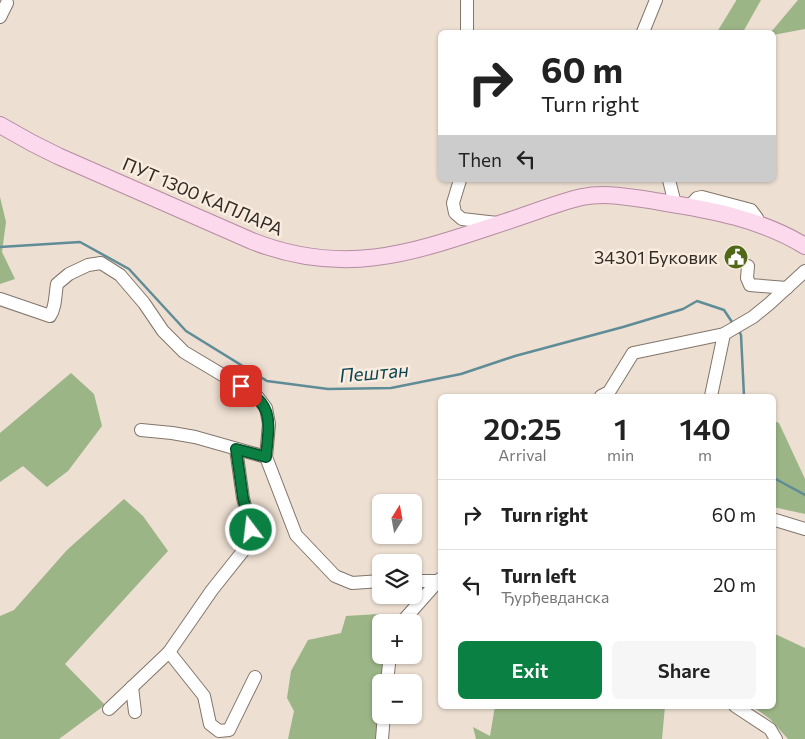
<!DOCTYPE html>
<html lang="en">
<head>
<meta charset="utf-8">
<style>
	body { margin:0; font-family:Commissioner,sans-serif; background:#f6f6f6; color:#222; height:100vh; display:flex; flex-direction:column; font-size:19px; white-space:nowrap }
	* { box-sizing:border-box; margin:0 }
	p { font-size:16px; color:#767676 }
	.icon { flex:none; width:28px; height:28px; fill:none; stroke:currentColor; stroke-width:2; stroke-linecap:round; stroke-linejoin:round }
	.map { position:relative; flex:1; overflow:hidden }
	.side { position:absolute; left:438px; top:394px; width:338px; height:315px; display:flex; flex-direction:column; background:#fff; border-radius:8px; box-shadow:0 1px 4px #0004 }
	.side>* { flex:none }
	.top-card { position:absolute; left:438px; top:30px; width:338px; height:152px; border-radius:8px; box-shadow:0 1px 4px #0004; background:#fff; color:#222; overflow:hidden }
	.needle { width:32px; rotate:11deg }
	.tools { position:absolute; left:372px; top:494px; display:grid; gap:10px }
	.tools a { display:grid; place-items:center; width:50px; height:50px; border-radius:8px; background:#fff; box-shadow:0 1px 4px #0004; font-size:25px }
	.pin { position:absolute; display:grid; place-items:center; width:42px; height:42px; color:#fff; margin:-21px; border-radius:10px; box-shadow:0 2px 8px #0006 }
	.me { position:absolute; width:55px; margin:-28px; rotate:345deg; stroke-linejoin:round; filter:drop-shadow(0 0 4px #0008) }
	.turn { display:flex; align-items:center; gap:18px; height:105px; padding:0 20px; font-size:22px }
	.turn .icon { width:65px; height:65px; stroke-width:2.5 }
	.turn b { display:block; font-size:35px; line-height:42px }
	.then { display:flex; align-items:center; height:48px; padding:0 20px; background:#0003; gap:10px; font-size:19px }
	.eta { display:flex; justify-content:space-evenly; align-items:center; height:85px; text-align:center }
	.eta b { font-size:30px; font-weight:600; line-height:35px }
	.cta { display:flex; gap:10px; margin-top:auto; padding:10px 20px }
	.cta a { flex:1; height:58px; border-radius:8px; background:#0b8043; color:#fff; font-size:20px; font-weight:600; line-height:58px; text-align:center }
	.cta a+a { background:#f6f6f6; color:#222 }
	ul { padding:0; list-style:none }
	li { display:flex; align-items:center; gap:15px; height:70px; padding:0 20px; border-top:1px solid #e0e0e0 }
	li div { flex:1 }
	li b { display:block; font-size:19px }
	li em { font-style:normal }
	.map>svg:first-child { display:block }
</style>
</head>
<body>
<div class="map">
<svg width="805" height="739" viewBox="0 0 805 739">
	<rect width="100%" height="100%" fill="#eddfd2"/>
	<g fill="#9bb587">
		<path d="M736 0H761L743 32H717L736 1Z"/>
		<path d="M798 0H805V29L773 35 772 32H771Z"/>
		<path d="M0 197 6 222 2 252 15 279 0 284Z"/>
		<path d="M71 373 94 394 102 426 68 471 47 487 23 466 0 482V433Z"/>
		<path d="M772 420 779 423 805 479V514L773 507Z"/>
		<path d="M124 499 143 516 168 551 65 664 105 705 59 739H0V616L14 610 67 550Z"/>
		<path d="M379 614 381 623V655H385L377 739H288L294 711 287 698 291 671 308 640 341 633 346 616Z"/>
		<path d="M773 633 805 648V739H788L770 719 752 706H772Z"/>
		<path d="M495 706H665L662 739H476L473 727 490 736Z"/>
	</g>
	<g fill="none" stroke-linecap="round" stroke-linejoin="round">
		<g stroke="#608c97" stroke-width="2.5">
			<path d="M0 247 80 242 129 269 186 331 267 381 328 389 391 388 461 374 515 356 623 327 683 309 697 301 724 310 734 325"/>
			<path d="M739 331 741 335 744 396"/>
			<path d="M772 477 805 495"/>
		</g>
		<defs>
			<g id="minor">
				<path d="M467 0V32"/>
				<path d="M0 17 7 3"/>
				<path d="M643 32 656 0"/>
				<path d="M460 180 453 203 455 213 462 219 497 223"/>
				<path d="M669 180 675 204"/>
				<path d="M689 207 697 198 702 197 751 210 757 218 758 223"/>
				<path d="M748 266 747 278 750 285 787 288"/>
				<path d="M0 299 50 316C56 307 55 295 57 284L69 274 88 265 101 263 120 275 144 303 163 331 184 352 256 395 266 408 269 424 266 457 296 535 335 576 352 583 381 581"/>
				<path d="M601 396 609 392 633 353 724 334 753 317 769 304 805 271"/>
				<path d="M711 396 724 334"/>
				<path d="M141 430 172 433 195 437 266 457"/>
				<path d="M772 519 805 529"/>
				<path d="M414 581H438"/>
				<path d="M402 622 440 579"/>
				<path d="M169 652 204 696 210 724 219 731 229 730 255 677"/>
				<path d="M387 682 390 655"/>
				<path d="M132 687 135 712"/>
				<path d="M735 706 770 729 776 739"/>
				<path d="M109 709 169 652 212 590 251 541V530L243 498 236 449"/>
				<path d="M382 739 384 715"/>
			</g>
			<path id="major" d="M0 125 32 143 58 156 252 241C351 280 422 249 517 218 538 211 560 202 582 197 608 192 636 198 661 202 711 210 761 219 805 246"/>
		</defs>
		<use href="#minor" stroke="#82756a" stroke-width="14"/>
		<use href="#major" stroke="#b58ca2" stroke-width="18"/>
		<use href="#minor" stroke="#fff" stroke-width="12"/>
		<use href="#major" stroke="#fdd9ee" stroke-width="16"/>
	</g>
	<g fill="none" stroke-linecap="round" stroke-linejoin="round">
		<defs>
			<path id="route" d="M241 386C275 406 269 422 266 457L236 449 243 498 251 530"/>
		</defs>
		<use href="#route" stroke="#07532c" stroke-width="12"/>
		<use href="#route" stroke="#0b8043" stroke-width="9"/>
	</g>
	<defs>
		<symbol id="civic-disc" viewBox="-11 -11 22 22"><circle r="9.5" fill="#4f6717" stroke="#faecdf"/><path d="M-.6-6.5H3V-4.5H.6V-3L4-1V1h2V6H-6V1h2V-1L-.6-3ZM-1.2 2.5V6h2.4V2.5Z" fill="#fff"/></symbol>
	</defs>
	<g fill-rule="evenodd">
		<use href="#civic-disc" x="722" y="243" width="28" height="28"/>
	</g>
	<g text-anchor="middle" dominant-baseline="central" stroke-width="5" stroke-linejoin="round" paint-order="stroke">
		<g font-size="18" fill="#332d28" stroke="#faecdf">
			<text transform="translate(203 196) rotate(23)">ПУТ 1300 КАПЛАРА</text>
		</g>
		<g font-size="18" fill="#332d28" stroke="#faecdf" text-anchor="end">
			<text x="718" y="257">34301 Буковик</text>
		</g>
		<g font-size="19" font-style="italic" fill="#0b4553" stroke="#faecdf">
			<text transform="translate(374 372) rotate(-5)">Пештан</text>
		</g>
	</g>
</svg>
<div class="tools">
<a><svg class="needle" viewBox="-14 -14 28 28"><path d="M0-13l5 13h-10z" fill="#e53935"/><path d="M0 13l5-13h-10z" fill="#767676"/></svg></a>
<a><svg class="icon" aria-label="layers" viewBox="0 0 24 24"><path d="M12 4l9 5-9 5-9-5zM3 14l9 5 9-5"/></svg></a>
<a>+</a>
<a>−</a>
</div>
<div class="pin" style="left:241px;top:386px;background:#d93025"><svg class="icon" aria-label="arrive" viewBox="0 0 24 24"><path d="M6 21V4h12l-3 4 3 4H6"/></svg></div>
<svg class="me" style="left:251px;top:530px" viewBox="-20 -20 40 40"><circle r="17" fill="#0b8043" stroke="#fff" stroke-width="3"/><path d="M0-11L8 9 0 5-8 9z" fill="#fff"/></svg>
<div class="top-card">
<div class="turn"><svg class="icon" aria-label="right" viewBox="0 0 24 24"><path d="M7 20v-9h11M14 6l5 5-5 5"/></svg><div><b>60 m</b>Turn right</div></div>
<div class="then">Then<svg class="icon" aria-label="left" viewBox="0 0 24 24"><path d="M17 20v-9H6M10 6l-5 5 5 5"/></svg></div>
</div>
<section class="side">
<div class="eta">
<div><b>20:25</b><p>Arrival</p></div>
<div><b>1</b><p>min</p></div>
<div><b>140</b><p>m</p></div>
</div>
<ul>
<li><svg class="icon" aria-label="right" viewBox="0 0 24 24"><path d="M7 20v-9h11M14 6l5 5-5 5"/></svg><div><b>Turn right</b></div><em>60 m</em></li>
<li><svg class="icon" aria-label="left" viewBox="0 0 24 24"><path d="M17 20v-9H6M10 6l-5 5 5 5"/></svg><div><b>Turn left</b><p>Ђурђевданска</p></div><em>20 m</em></li>
</ul>
<div class="cta"><a>Exit</a><a>Share</a></div>
</section>
</div>
</body>
</html>
